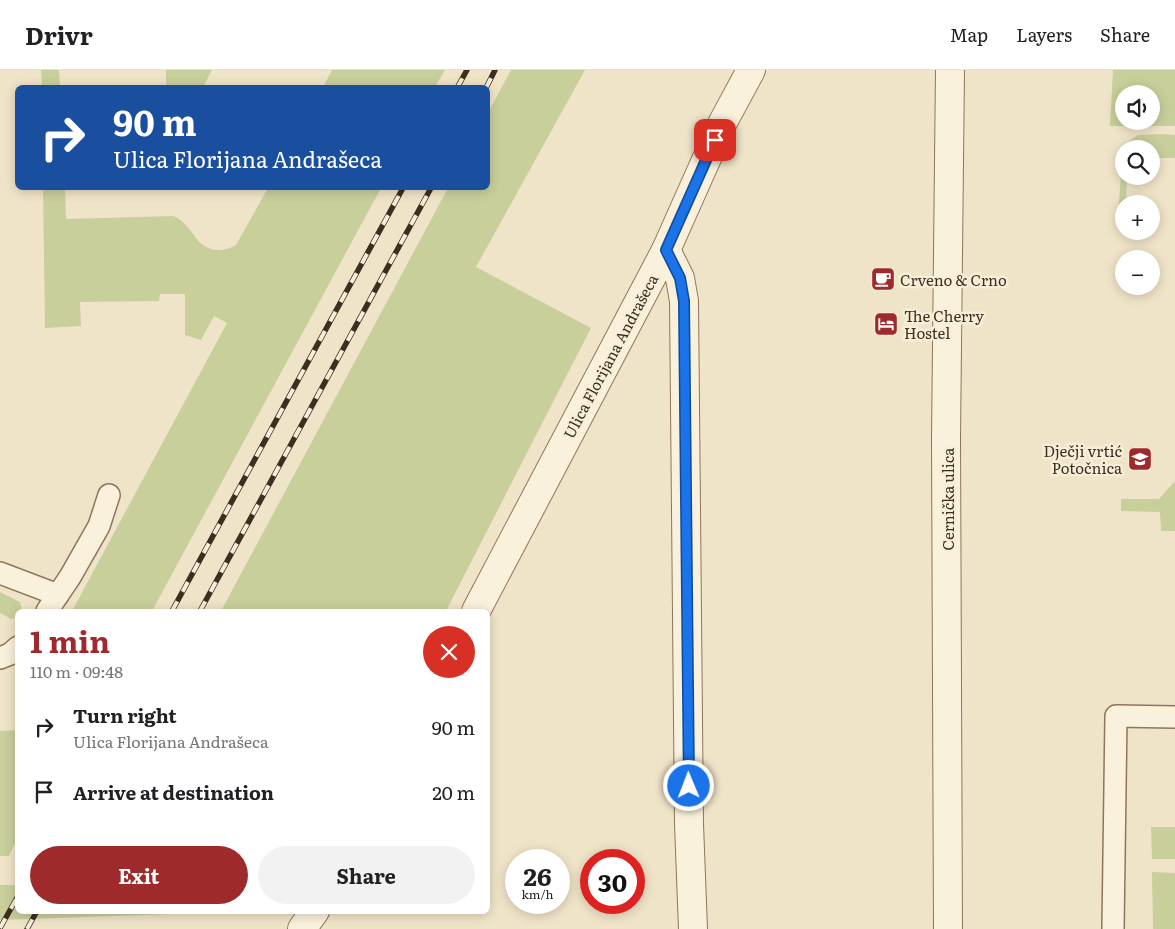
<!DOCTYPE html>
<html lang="en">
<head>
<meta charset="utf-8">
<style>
	body { margin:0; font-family:Literata,serif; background:#f2f2f2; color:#202124; height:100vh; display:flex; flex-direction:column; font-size:19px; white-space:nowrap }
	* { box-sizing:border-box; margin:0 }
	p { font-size:16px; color:#757577 }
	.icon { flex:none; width:28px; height:28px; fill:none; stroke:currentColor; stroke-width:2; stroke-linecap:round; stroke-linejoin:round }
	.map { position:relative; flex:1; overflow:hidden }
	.panel { position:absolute; left:15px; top:539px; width:475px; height:305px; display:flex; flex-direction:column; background:#fff; border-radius:8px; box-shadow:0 2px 12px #0003 }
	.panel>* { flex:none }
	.hud { position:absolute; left:15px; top:15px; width:475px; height:105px; border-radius:8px; box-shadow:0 2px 12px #0003; background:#1a4fa0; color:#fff; overflow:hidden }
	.fabs { position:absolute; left:1115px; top:15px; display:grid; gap:10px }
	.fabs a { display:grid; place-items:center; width:45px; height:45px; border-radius:50%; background:#fff; box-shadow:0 2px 12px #0003; font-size:25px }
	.speed { position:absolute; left:505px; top:779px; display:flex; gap:10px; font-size:25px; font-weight:700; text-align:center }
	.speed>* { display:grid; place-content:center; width:65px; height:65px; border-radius:50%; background:#fff; box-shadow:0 2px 12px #0003; line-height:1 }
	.speed small { font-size:12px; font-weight:400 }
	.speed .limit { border:8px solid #d22; background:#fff; color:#111 }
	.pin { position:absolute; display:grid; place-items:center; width:42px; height:42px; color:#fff; margin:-21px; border-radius:10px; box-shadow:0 2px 8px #0006 }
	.me { position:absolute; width:55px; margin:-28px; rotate:359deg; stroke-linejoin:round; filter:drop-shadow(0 0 4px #0008) }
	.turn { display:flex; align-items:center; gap:18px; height:105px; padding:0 15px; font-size:22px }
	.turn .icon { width:65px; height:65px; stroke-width:2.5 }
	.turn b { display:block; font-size:35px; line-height:42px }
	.round { display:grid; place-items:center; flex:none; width:52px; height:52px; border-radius:26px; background:#f2f2f2 }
	.head { display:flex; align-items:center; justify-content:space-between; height:85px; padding:0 15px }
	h1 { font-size:30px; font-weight:700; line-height:38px; color:#9e2a2b }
	.action { display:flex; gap:10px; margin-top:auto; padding:10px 15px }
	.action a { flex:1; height:58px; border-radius:30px; background:#9e2a2b; color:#fff; font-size:20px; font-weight:700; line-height:58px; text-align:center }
	.action a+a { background:#f2f2f2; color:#202124 }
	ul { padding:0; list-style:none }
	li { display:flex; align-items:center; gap:15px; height:65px; padding:0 15px }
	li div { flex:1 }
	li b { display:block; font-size:19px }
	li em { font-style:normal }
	header { display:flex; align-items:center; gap:30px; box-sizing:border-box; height:70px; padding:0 25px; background:#fff; border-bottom:1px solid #e0e0e0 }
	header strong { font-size:24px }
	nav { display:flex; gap:28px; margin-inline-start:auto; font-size:18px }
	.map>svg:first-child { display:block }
</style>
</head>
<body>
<header>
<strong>Drivr</strong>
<nav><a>Map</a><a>Layers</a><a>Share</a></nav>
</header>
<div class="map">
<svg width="1175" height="859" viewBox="0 0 1175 859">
	<rect width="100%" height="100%" fill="#f0e4c8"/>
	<g fill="#c9cf9b" fill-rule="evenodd">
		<path d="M41 0H59L60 17H42Z"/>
		<path d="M166 0H212L203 17 166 18Z"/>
		<path d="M332 0H445L435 17H323Z"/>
		<path d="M511 0H585L476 197 591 258 446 541H221L448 118H488V43Z"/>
		<path d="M1113 0H1175V56H1110ZM1124 24H1151V51H1124Z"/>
		<path d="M1162 64 1175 65V88H1151V79H1124V106H1127L1126 134H1124V147H1118L1123 75 1138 65Z"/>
		<path d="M43 118H65L66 149 173 146C195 154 193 181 221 180 227 179 231 178 236 175L268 118H381L152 541H72L227 253 214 246 201 270 185 265V224H160L159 231 80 232 81 256 45 258Z"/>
		<path d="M1175 411V461H1161L1160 442 1121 441V429H1159Z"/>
		<path d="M0 522 20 532 22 541H18L17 547 11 549 0 543Z"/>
		<path d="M17 660V769L9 786H0V661Z"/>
		<path d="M1175 757V789H1152L1151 757Z"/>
		<path d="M1152 802 1175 803V859H1153Z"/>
		<path d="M0 815H17L18 841H255L0 850Z"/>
	</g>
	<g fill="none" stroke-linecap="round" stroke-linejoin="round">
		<defs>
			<g id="lane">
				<path d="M0 503 58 525"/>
				<path d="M47 541 70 507 99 456 109 425"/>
				<path d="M0 588 10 584 18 577"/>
				<path d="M1113 859 1116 646 1175 647"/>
			</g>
			<g id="street">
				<path d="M666 180 680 208 684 231 689 754 693 859"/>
				<path d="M476 541 666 180 723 52 751 0"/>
				<path d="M302 859 315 841"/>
				<path d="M948 859 946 369 950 0"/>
			</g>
		</defs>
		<use href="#lane" stroke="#8d765c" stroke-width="24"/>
		<use href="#street" stroke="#8d765c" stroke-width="30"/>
		<use href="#lane" stroke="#faf1dc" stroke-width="21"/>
		<use href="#street" stroke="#faf1dc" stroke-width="28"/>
		<defs>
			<g id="rail">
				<path d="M457 18 467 0"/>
				<path d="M486 18 495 0"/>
				<path d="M172 541 403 118"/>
				<path d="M200 541 431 118"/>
				<path d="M0 858 18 826"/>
				<path d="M27 859 37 841"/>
			</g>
		</defs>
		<use href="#rail" stroke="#3d2e20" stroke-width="5.5"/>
		<use href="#rail" stroke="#f7eed8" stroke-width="4" stroke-dasharray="11" stroke-linecap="butt"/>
	</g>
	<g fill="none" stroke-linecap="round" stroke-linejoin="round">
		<defs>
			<path id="route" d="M689 716 684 231 680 208 666 180 715 70"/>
		</defs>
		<use href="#route" stroke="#114b97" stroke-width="12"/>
		<use href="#route" stroke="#1a73e8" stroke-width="9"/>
	</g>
	<defs>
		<symbol id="cafe-square" viewBox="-11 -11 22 22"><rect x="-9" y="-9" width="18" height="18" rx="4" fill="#9e2a2b" stroke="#f7eed8"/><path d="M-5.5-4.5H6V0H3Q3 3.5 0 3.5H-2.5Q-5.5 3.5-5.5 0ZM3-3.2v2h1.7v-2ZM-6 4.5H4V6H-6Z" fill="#fff"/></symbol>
		<symbol id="hotel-square" viewBox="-11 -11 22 22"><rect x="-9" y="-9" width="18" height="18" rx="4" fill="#9e2a2b" stroke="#f7eed8"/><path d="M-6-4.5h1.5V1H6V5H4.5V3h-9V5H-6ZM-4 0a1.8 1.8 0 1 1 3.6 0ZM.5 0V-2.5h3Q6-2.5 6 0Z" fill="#fff"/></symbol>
		<symbol id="school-square" viewBox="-11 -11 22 22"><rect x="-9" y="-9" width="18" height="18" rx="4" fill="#9e2a2b" stroke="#f7eed8"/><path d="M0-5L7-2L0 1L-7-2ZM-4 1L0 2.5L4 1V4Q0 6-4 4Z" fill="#fff"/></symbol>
	</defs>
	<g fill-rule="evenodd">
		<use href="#cafe-square" x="869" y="195" width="28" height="28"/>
		<use href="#hotel-square" x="872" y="240" width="28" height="28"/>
		<use href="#school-square" x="1126" y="375" width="28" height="28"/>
	</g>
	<g text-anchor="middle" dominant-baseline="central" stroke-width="5" stroke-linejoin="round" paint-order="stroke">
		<g font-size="15" fill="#3d2e20" stroke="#f7eed8" text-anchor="start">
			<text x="900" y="209">Crveno &amp; Crno</text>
			<text x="904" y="245">The Cherry<tspan x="904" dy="17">Hostel</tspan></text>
			<text x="1122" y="380" text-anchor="end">Dječji vrtić<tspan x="1122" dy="17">Potočnica</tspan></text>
		</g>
		<g font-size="15" fill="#3d2e20" stroke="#f7eed8">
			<text transform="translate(610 286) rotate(-62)">Ulica Florijana Andrašeca</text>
			<text transform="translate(947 429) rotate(-90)">Cernička ulica</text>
		</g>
	</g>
</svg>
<div class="fabs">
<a><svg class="icon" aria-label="sound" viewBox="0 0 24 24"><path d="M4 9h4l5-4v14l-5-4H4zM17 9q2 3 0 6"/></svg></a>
<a><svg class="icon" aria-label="search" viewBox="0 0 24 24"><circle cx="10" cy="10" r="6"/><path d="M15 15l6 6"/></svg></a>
<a>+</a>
<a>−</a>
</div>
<div class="speed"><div>26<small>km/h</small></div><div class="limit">30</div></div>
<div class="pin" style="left:715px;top:70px;background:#d93025"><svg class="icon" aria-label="arrive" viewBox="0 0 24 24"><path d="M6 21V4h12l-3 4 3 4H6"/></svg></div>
<svg class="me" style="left:689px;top:716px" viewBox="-20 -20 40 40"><circle r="17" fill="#1a73e8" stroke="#fff" stroke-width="3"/><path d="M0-11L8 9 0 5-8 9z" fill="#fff"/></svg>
<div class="hud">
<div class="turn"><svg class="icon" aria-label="right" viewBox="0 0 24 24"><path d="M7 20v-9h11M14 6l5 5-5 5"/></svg><div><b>90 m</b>Ulica Florijana Andrašeca</div></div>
</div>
<section class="panel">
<div class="head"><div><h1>1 min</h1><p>110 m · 09:48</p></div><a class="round" style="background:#d93025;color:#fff"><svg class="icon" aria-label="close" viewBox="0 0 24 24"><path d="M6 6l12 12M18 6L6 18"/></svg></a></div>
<ul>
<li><svg class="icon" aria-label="right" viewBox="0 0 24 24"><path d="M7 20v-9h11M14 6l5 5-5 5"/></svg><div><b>Turn right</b><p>Ulica Florijana Andrašeca</p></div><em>90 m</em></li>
<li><svg class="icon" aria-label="arrive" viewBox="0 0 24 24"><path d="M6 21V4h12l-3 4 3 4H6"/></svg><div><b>Arrive at destination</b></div><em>20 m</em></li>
</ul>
<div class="action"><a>Exit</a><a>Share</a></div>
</section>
</div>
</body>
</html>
